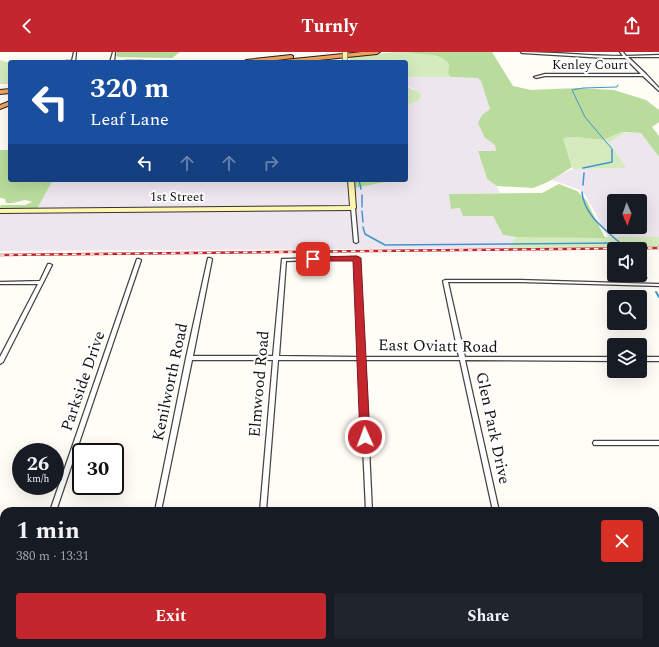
<!DOCTYPE html>
<html lang="en">
<head>
<meta charset="utf-8">
<style>
	body { margin:0; font-family:Spectral,serif; background:#20242c; color:#f1f3f6; height:100vh; display:flex; flex-direction:column; font-size:15px; white-space:nowrap }
	* { box-sizing:border-box; margin:0 }
	p { font-size:13px; color:#9ea1a6 }
	.icon { flex:none; width:22px; height:22px; fill:none; stroke:currentColor; stroke-width:2; stroke-linecap:round; stroke-linejoin:round }
	.map { position:relative; flex:1; overflow:hidden }
	.side { position:absolute; left:0px; top:455px; width:659px; height:140px; display:flex; flex-direction:column; background:#171b24; border-radius:12px 12px 0 0; box-shadow:0 4px 16px #0002 }
	.side>* { flex:none }
	.guide { position:absolute; left:8px; top:8px; width:400px; height:122px; border-radius:4px; box-shadow:0 4px 16px #0002; background:#1a4fa0; color:#fff; overflow:hidden }
	.needle { width:26px; rotate:178deg }
	.fabs { position:absolute; left:607px; top:142px; display:grid; gap:8px }
	.fabs a { display:grid; place-items:center; width:40px; height:40px; border-radius:4px; background:#171b24; box-shadow:0 4px 16px #0002; font-size:20px }
	.speed { position:absolute; left:12px; top:391px; display:flex; gap:8px; font-size:20px; font-weight:700; text-align:center }
	.speed>* { display:grid; place-content:center; width:52px; height:52px; border-radius:50%; background:#171b24; box-shadow:0 4px 16px #0002; line-height:1 }
	.speed small { font-size:10px; font-weight:400 }
	.speed .limit { border:2px solid #111; border-radius:6px; background:#fff; color:#111 }
	.pin { position:absolute; display:grid; place-items:center; width:34px; height:34px; color:#fff; margin:-17px; border-radius:8px; box-shadow:0 2px 6px #0006 }
	.me { position:absolute; width:44px; margin:-22px; rotate:358deg; stroke-linejoin:round; filter:drop-shadow(0 0 3px #0008) }
	.turn { display:flex; align-items:center; gap:14px; height:84px; padding:0 16px; font-size:18px }
	.turn .icon { width:52px; height:52px; stroke-width:2.5 }
	.turn b { display:block; font-size:28px; line-height:34px }
	.lanes { display:flex; align-items:center; height:38px; padding:0 16px; background:#0003; justify-content:center; gap:20px; direction:ltr }
	.lanes .off { opacity:.35 }
	.round { display:grid; place-items:center; flex:none; width:42px; height:42px; border-radius:4px; background:#20242c }
	.overview { display:flex; align-items:center; justify-content:space-between; height:68px; padding:0 16px }
	h1 { font-size:24px; font-weight:700; line-height:30px }
	.button { display:flex; gap:8px; margin-top:auto; padding:8px 16px }
	.button a { flex:1; height:46px; border-radius:4px; background:#c4262e; color:#fff; font-size:16px; font-weight:700; line-height:46px; text-align:center }
	.button a+a { background:#20242c; color:#f1f3f6 }
	header { display:flex; justify-content:space-between; align-items:center; height:52px; padding:0 16px; background:#c4262e; color:#fff; font-size:18px; font-weight:700 }
	.map>svg:first-child { display:block }
</style>
</head>
<body>
<header><svg class="icon" aria-label="back" viewBox="0 0 24 24"><path d="M15 5l-7 7 7 7"/></svg>Turnly<svg class="icon" aria-label="share" viewBox="0 0 24 24"><path d="M12 15V3M7 8l5-5 5 5M5 13v7h14v-7"/></svg></header>
<div class="map">
<svg width="659" height="595" viewBox="0 0 659 595">
	<rect width="100%" height="100%" fill="#fffdf5"/>
	<g fill="#eee6ef" fill-rule="evenodd">
		<path d="M406 25H451L479 26 481 29 490 57 482 63 485 86 495 93 496 99 478 100 487 127 497 134 500 141 450 142 452 157 460 156 464 164H493L503 183 516 185 509 196 0 199V158L37 157 53 128H354L385 129V128H406V58L409 57 408 53 421 46 413 36 406 34Z"/>
		<path d="M625 81H641L659 105V185H608L586 144 580 138 549 127 573 117 625 116 608 90ZM614 149H640V175H614Z"/>
	</g>
	<g fill="#d5ebbd">
		<path d="M395 0C409 0 440 0 449 12L448 21 451 25H406V10H348L350 9V5Z"/>
		<path d="M0 8 10 11V32H0Z"/>
		<path d="M406 34 418 40 421 43 419 48 408 53 409 58H406Z"/>
		<path d="M622 80 625 81 609 90 626 116 573 117 563 86 575 85 603 88Z"/>
		<path d="M516 185H659V195L509 196Z"/>
	</g>
	<g fill="#b9dc9c">
		<path d="M117 0H180L172 6 119 5 116 4Z"/>
		<path d="M407 0H492L513 34 531 38 577 36 614 38 646 48 659 58V70L652 75 659 84V105L641 81 622 80 603 88 575 85 563 86 572 115 548 130 533 136 497 134 487 127 478 99H496L495 93 485 86 478 71 482 63 490 57 481 29 478 26 451 25 448 21 449 12C440 0 420 3 407 0Z"/>
		<path d="M0 98H10V128H53L37 157 0 158V154L2 153H25L32 150C21 145 17 153 6 151L5 147 0 146Z"/>
		<path d="M354 128H385V130L354 136Z"/>
		<path d="M559 132 577 139 586 148 605 186 516 185 503 183 493 164H463L460 156 451 157 449 142 542 141Z"/>
	</g>
	<g fill="none" stroke-linecap="round" stroke-linejoin="round">
		<path stroke="#3f96cf" stroke-width="1" d="M612 99V97L585 65 572 38 583 36 617 35 618 33"/>
		<g stroke="#3f96cf" stroke-width="1.5">
			<path d="M583 116 612 110V98"/>
			<path d="M359 128 361 137"/>
			<path d="M583 133 584 121"/>
			<path d="M582 140C584 163 604 176 620 191L625 192"/>
			<path d="M362 143V155"/>
			<path d="M362 159 363 170"/>
			<path d="M363 175 365 182 385 193 620 191"/>
			<path d="M640 215 647 226"/>
		</g>
		<path stroke="#3f96cf" stroke-width="2" d="M656 240 659 245"/>
		<defs>
			<g id="street">
				<path d="M74 0H76L75 10H64L66 9H72Z"/>
				<path d="M113 0H115L114 10H110Z"/>
				<path d="M521 0C555 0 589 4 623 4L620 0H623L626 4 659 3V5H628L646 22 659 36V39L643 24H545L536 26 534 25 545 22H641L625 6H605L522 1Z"/>
				<path d="M125 9H143L145 10H123Z"/>
				<path d="M351 155H353L355 156 358 190 356 191 354 190Z"/>
				<path d="M357 205 359 206 364 305H459L443 229 445 228H521L659 232V234L521 230H448L465 305H614V309L465 308 499 459H493L460 308H365L372 459H366L359 308H278L266 459H260L273 308H192L161 459H155L186 306 208 206H210L212 207 193 304H273L282 207ZM355 207 359 305 279 304 286 209Z"/>
				<path d="M137 207H139L141 208 56 459H50Z"/>
				<path d="M48 212H50L52 213 3 310 0 312V305L38 232H0V230L40 229Z"/>
				<rect x="640" y="305" width="19" height="4"/>
				<path d="M594 389H659V393H594L593 391Z"/>
				<rect x="655" y="470" width="4" height="6"/>
				<rect x="655" y="558" width="4" height="6"/>
				<path d="M4 591H12L10 595H2Z"/>
				<path d="M125 591H133L132 595H124Z"/>
				<rect x="247" y="591" width="8" height="4"/>
				<rect x="371" y="591" width="8" height="4"/>
				<path d="M518 591H526L527 595H519Z"/>
			</g>
			<path id="secondary" d="M348 128H354L356 156 353 158 0 161V157L350 154Z"/>
			<g id="highway">
				<path d="M362 0H380L377 2 299 10H281L284 8Z"/>
				<path d="M291 3 293 4V6L261 10H243L246 8Z"/>
				<path d="M10 37V41L0 42V38Z"/>
				<path d="M10 49V53L0 57V53Z"/>
			</g>
		</defs>
		<use href="#street" stroke="#444" stroke-width="2.5"/>
		<use href="#secondary" stroke="#333" stroke-width="2"/>
		<use href="#highway" stroke="#222" stroke-width="2"/>
		<use href="#street" fill="#fff" fill-rule="evenodd"/>
		<use href="#secondary" fill="#fff6b0" fill-rule="evenodd"/>
		<use href="#highway" fill="#f5a25d" fill-rule="evenodd"/>
		<defs>
			<path id="rail" d="M0 203 659 196"/>
		</defs>
		<use href="#rail" stroke="#c4262e" stroke-width="2.5"/>
		<use href="#rail" stroke="#fff" stroke-width="1.5" stroke-dasharray="4.5" stroke-linecap="butt"/>
		<defs>
			<path id="secondary-bridge" d="M345 0V9"/>
		</defs>
		<use href="#secondary-bridge" stroke="#333" stroke-width="6" stroke-linecap="butt"/>
		<use href="#secondary-bridge" stroke="#fff6b0" stroke-width="5"/>
	</g>
	<path fill="#c4262e" stroke="#7f191e" d="M357 204 361 206 370 385 369 387H362L360 385 353 209H313L309 207 313 205Z"/>
	<g text-anchor="middle" dominant-baseline="central" stroke-width="4" stroke-linejoin="round" paint-order="stroke">
		<g font-size="13" fill="#111" stroke="#fff">
			<text x="590" y="13">Kenley Court</text>
			<text x="177" y="145">1st Street</text>
		</g>
		<g font-size="16" fill="#111" stroke="#fff">
			<text transform="translate(438 294) rotate(1)">East Oviatt Road</text>
			<text transform="translate(83 329) rotate(-71)">Parkside Drive</text>
			<text transform="translate(170 330) rotate(-78)">Kenilworth Road</text>
			<text transform="translate(259 332) rotate(-85)">Elmwood Road</text>
			<text transform="translate(493 376) rotate(78)">Glen Park Drive</text>
		</g>
	</g>
</svg>
<div class="fabs">
<a><svg class="needle" viewBox="-14 -14 28 28"><path d="M0-13l5 13h-10z" fill="#e53935"/><path d="M0 13l5-13h-10z" fill="#9ea1a6"/></svg></a>
<a><svg class="icon" aria-label="sound" viewBox="0 0 24 24"><path d="M4 9h4l5-4v14l-5-4H4zM17 9q2 3 0 6"/></svg></a>
<a><svg class="icon" aria-label="search" viewBox="0 0 24 24"><circle cx="10" cy="10" r="6"/><path d="M15 15l6 6"/></svg></a>
<a><svg class="icon" aria-label="layers" viewBox="0 0 24 24"><path d="M12 4l9 5-9 5-9-5zM3 14l9 5 9-5"/></svg></a>
</div>
<div class="speed"><div>26<small>km/h</small></div><div class="limit">30</div></div>
<div class="pin" style="left:313px;top:207px;background:#d93025"><svg class="icon" aria-label="arrive" viewBox="0 0 24 24"><path d="M6 21V4h12l-3 4 3 4H6"/></svg></div>
<svg class="me" style="left:365px;top:385px" viewBox="-20 -20 40 40"><circle r="17" fill="#c4262e" stroke="#fff" stroke-width="3"/><path d="M0-11L8 9 0 5-8 9z" fill="#fff"/></svg>
<div class="guide">
<div class="turn"><svg class="icon" aria-label="left" viewBox="0 0 24 24"><path d="M17 20v-9H6M10 6l-5 5 5 5"/></svg><div><b>320 m</b>Leaf Lane</div></div>
<div class="lanes"><svg class="icon" aria-label="left" viewBox="0 0 24 24"><path d="M17 20v-9H6M10 6l-5 5 5 5"/></svg><svg class="icon off" aria-label="ahead" viewBox="0 0 24 24"><path d="M12 20V5M6 11l6-6 6 6"/></svg><svg class="icon off" aria-label="ahead" viewBox="0 0 24 24"><path d="M12 20V5M6 11l6-6 6 6"/></svg><svg class="icon off" aria-label="right" viewBox="0 0 24 24"><path d="M7 20v-9h11M14 6l5 5-5 5"/></svg></div>
</div>
<section class="side">
<div class="overview"><div><h1>1 min</h1><p>380 m · 13:31</p></div><a class="round" style="background:#d93025;color:#fff"><svg class="icon" aria-label="close" viewBox="0 0 24 24"><path d="M6 6l12 12M18 6L6 18"/></svg></a></div>
<div class="button"><a>Exit</a><a>Share</a></div>
</section>
</div>
</body>
</html>
